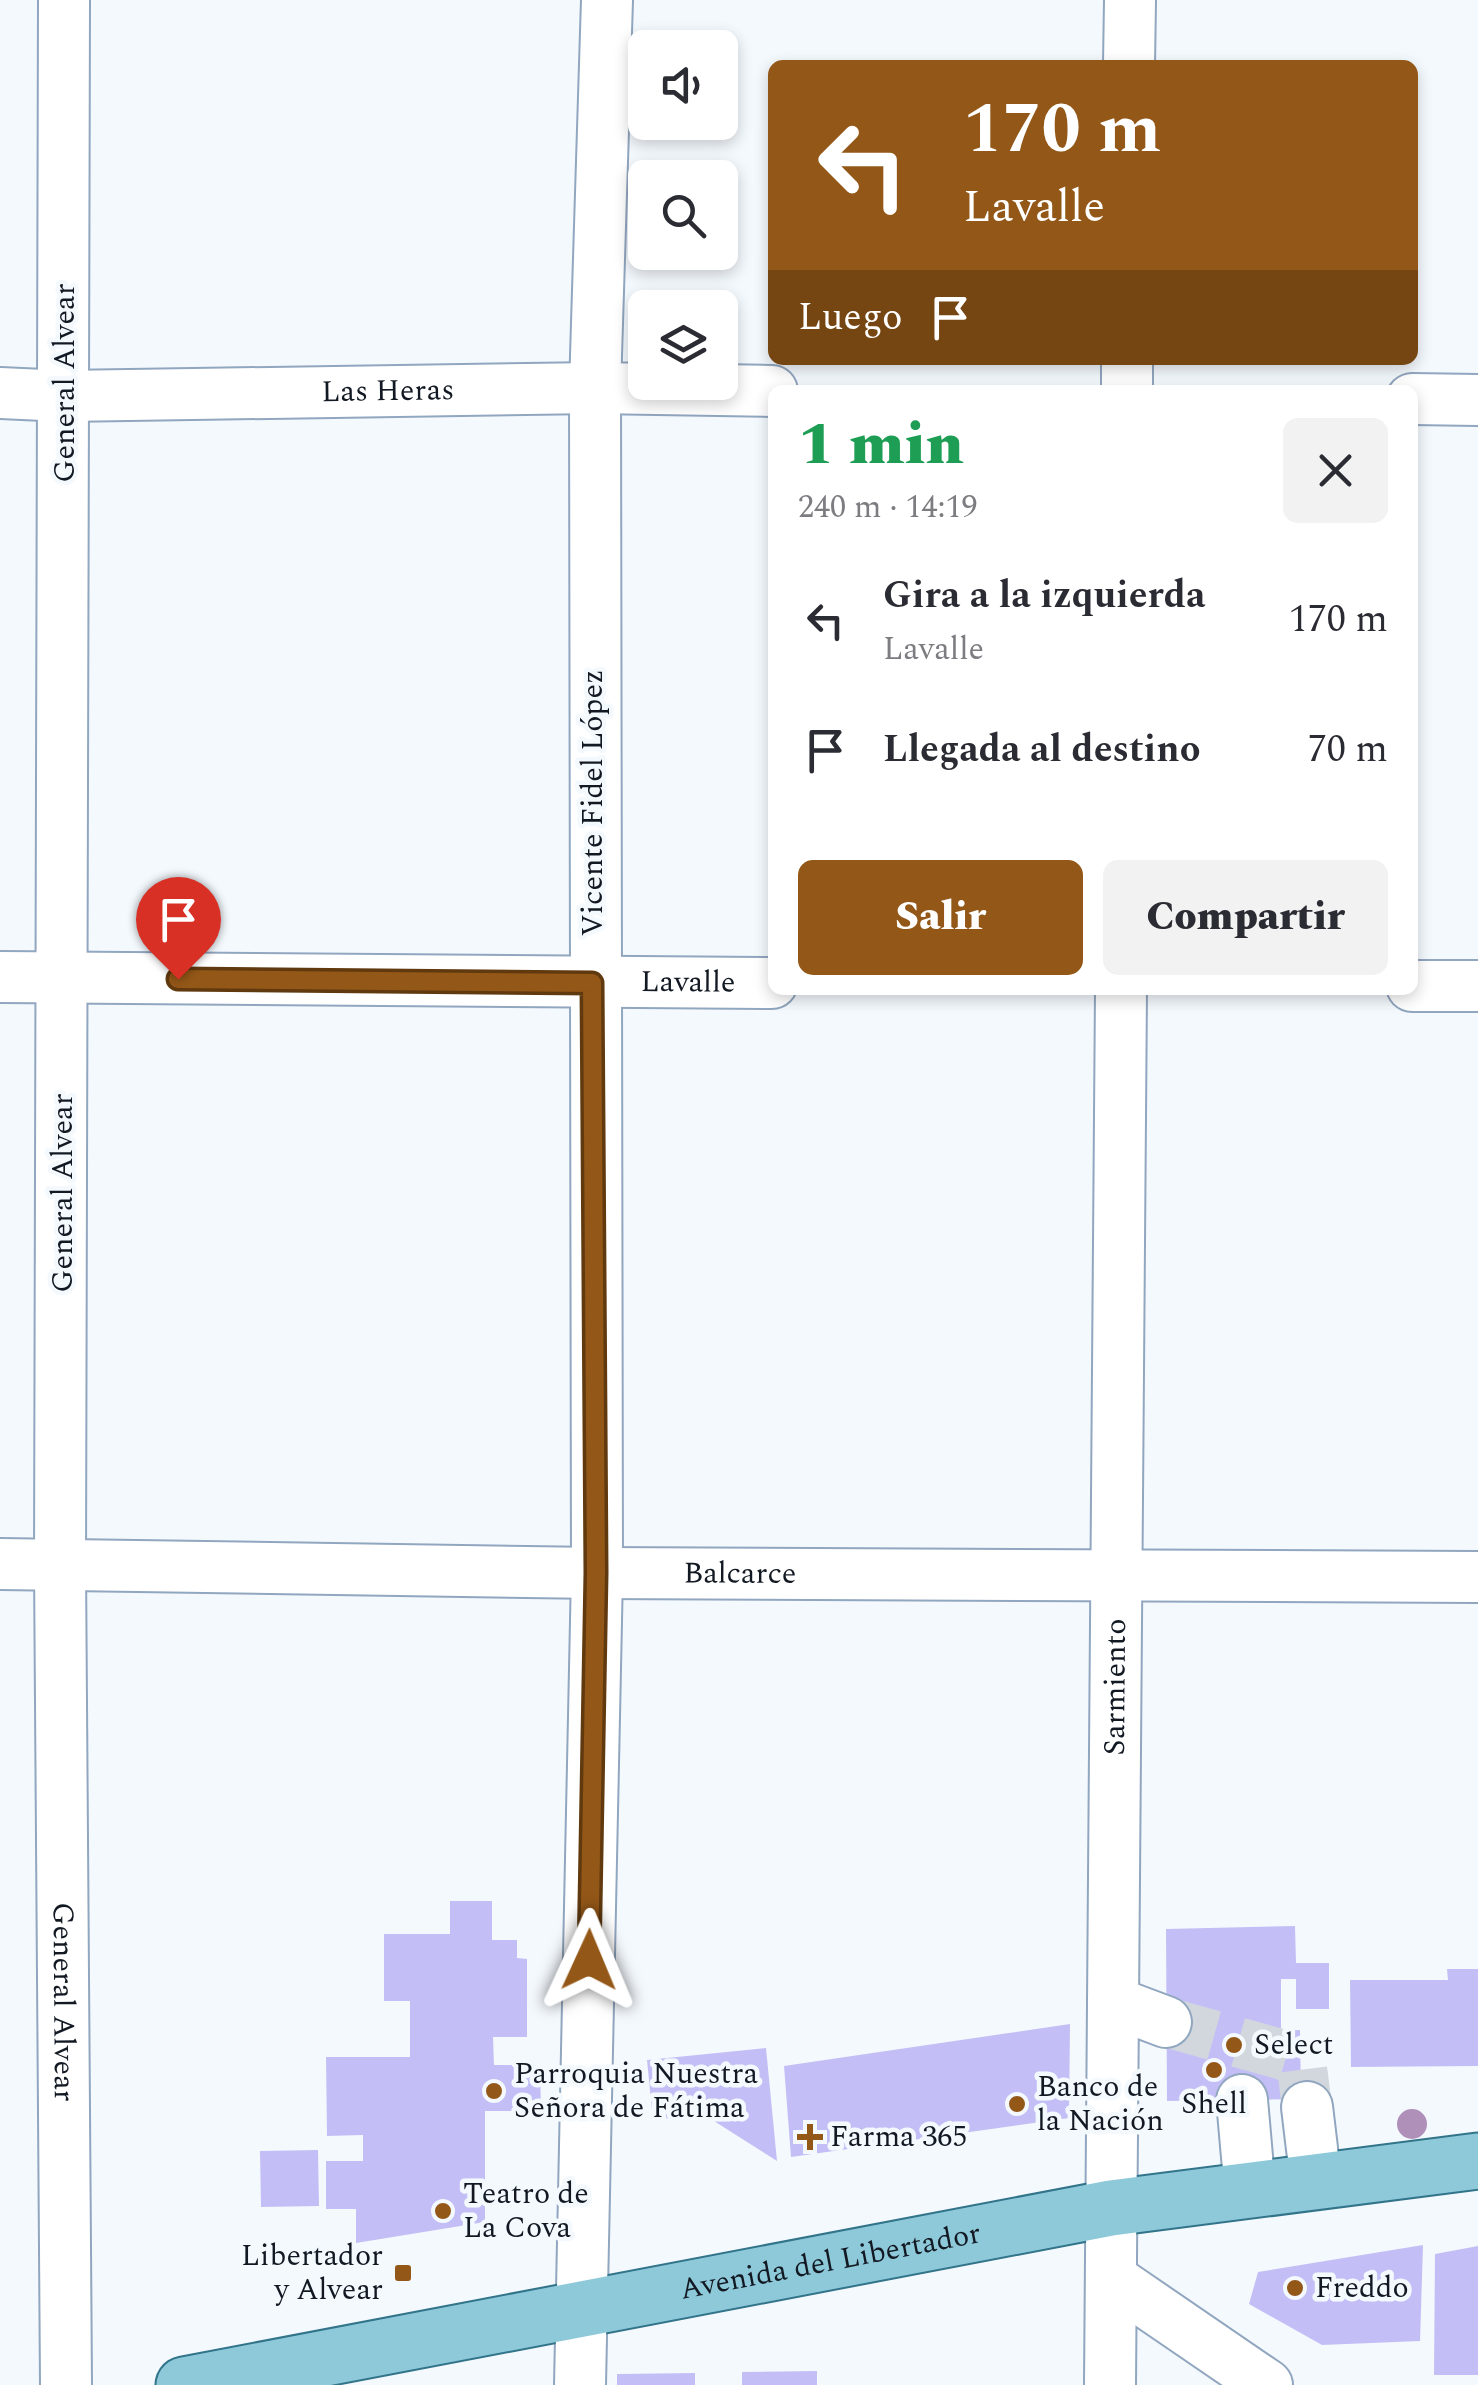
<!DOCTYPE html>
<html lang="es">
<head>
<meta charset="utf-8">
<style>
	body { margin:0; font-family:Spectral,serif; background:#f2f2f3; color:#2b2b33; height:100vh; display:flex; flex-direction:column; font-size:38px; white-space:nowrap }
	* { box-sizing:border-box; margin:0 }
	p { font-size:32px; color:#7c7c81 }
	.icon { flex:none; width:55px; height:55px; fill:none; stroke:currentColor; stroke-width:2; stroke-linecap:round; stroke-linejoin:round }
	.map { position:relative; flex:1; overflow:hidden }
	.sheet { position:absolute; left:768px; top:385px; width:650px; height:610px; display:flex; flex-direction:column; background:#fff; border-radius:15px; box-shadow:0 5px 15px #0003 }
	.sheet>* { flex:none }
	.hud { position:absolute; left:768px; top:60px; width:650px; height:305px; border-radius:15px; box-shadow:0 5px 15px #0003; background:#935717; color:#fff; overflow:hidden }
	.fabs { position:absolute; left:628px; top:30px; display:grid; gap:20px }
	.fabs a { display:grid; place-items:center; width:110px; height:110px; border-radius:15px; background:#fff; box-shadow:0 5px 15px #0003; font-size:50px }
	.pin { position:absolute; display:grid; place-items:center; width:85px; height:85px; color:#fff; margin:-102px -42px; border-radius:50% 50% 50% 0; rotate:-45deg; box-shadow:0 0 10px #0007 }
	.pin .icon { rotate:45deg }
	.me { position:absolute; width:110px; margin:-55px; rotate:1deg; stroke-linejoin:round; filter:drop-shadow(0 0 8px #0008) }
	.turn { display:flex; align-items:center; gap:35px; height:210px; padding:0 30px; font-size:45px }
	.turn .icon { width:130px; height:130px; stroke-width:2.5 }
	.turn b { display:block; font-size:70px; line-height:85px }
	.then { display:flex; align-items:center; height:95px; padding:0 30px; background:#0003; gap:20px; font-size:38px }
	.round { display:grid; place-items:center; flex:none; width:105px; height:105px; border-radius:15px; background:#f2f2f3 }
	.headline { display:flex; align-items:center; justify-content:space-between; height:170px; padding:0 30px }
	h1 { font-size:60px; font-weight:800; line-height:75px; color:#1e9e55 }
	.action { display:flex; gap:20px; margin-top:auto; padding:20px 30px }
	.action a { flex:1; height:115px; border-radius:15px; background:#935717; color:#fff; font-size:40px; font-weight:800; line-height:115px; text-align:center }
	.action a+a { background:#f2f2f3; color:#2b2b33 }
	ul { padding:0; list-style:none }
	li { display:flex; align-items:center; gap:30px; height:130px; padding:0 30px }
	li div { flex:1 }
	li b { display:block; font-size:38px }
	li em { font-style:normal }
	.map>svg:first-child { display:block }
</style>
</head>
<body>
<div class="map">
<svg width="1478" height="2385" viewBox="0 0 1478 2385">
	<rect width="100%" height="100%" fill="#f4f9fe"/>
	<g fill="#c3bff6">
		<path d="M450 1901H492V1940H517V1958L527 1959V2037H493L494 2065H540L541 2111H485V2222L356 2243V2209H326V2161H363V2135L327 2136 326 2057H410V2001H384V1934H450Z"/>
		<path d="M1295 1926 1296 1963H1329V2009H1296V1979H1281V2031L1300 2030 1301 2099 1167 2101 1166 1929Z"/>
		<path d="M1447 1969H1478V2066L1351 2067 1350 1980H1448Z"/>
		<path d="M1070 2024 1069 2118 791 2157 784 2066Z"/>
		<path d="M766 2048 777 2161 703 2114 653 2120 647 2060Z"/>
		<path d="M318 2150 319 2206 261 2207 260 2151Z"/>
		<path d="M1423 2245 1420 2341 1322 2345 1249 2304 1258 2272Z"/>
		<path d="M1478 2246V2375H1434L1435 2254Z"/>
		<path d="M817 2371V2385H742V2372Z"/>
		<path d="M695 2373V2385H617V2374Z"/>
	</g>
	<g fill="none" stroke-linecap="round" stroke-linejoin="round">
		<path stroke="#d2d7dd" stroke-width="50" stroke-dasharray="50 25" stroke-linecap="butt" d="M1166 2022 1301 2060 1307 2107"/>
		<defs>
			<g id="minor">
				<path id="s1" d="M64 0 60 1566 66 2385"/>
				<path d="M1129 65 1130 0"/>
				<path d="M1127 390V360"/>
				<path id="s2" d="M0 393 65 396 595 388 772 391"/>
				<path d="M1412 399 1478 400"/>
				<path id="s3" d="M0 977 772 983"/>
				<path d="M1412 986H1478"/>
				<path id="s4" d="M0 1564 597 1573 1478 1577"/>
				<path d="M1113 2002 1166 2022"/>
				<path d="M1242 2100 1250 2191"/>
				<path d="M1307 2107 1316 2182"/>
				<path d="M1112 2279 1267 2385"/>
				<path d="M580 2385 597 1573 595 388 607 0"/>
				<path id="s5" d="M1110 2385 1121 990"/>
			</g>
			<g id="major">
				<path id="s6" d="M184 2385 1111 2208 1478 2161"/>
			</g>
		</defs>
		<use href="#minor" stroke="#91a6bf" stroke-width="54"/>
		<use href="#major" stroke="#32748a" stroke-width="59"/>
		<use href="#minor" stroke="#fff" stroke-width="50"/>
		<use href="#major" stroke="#8ec9da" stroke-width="55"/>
	</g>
	<circle fill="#af90b9" cx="1412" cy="2124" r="15"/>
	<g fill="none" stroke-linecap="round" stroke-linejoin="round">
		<defs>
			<path id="route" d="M178 979 592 983 596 1573 589 1960"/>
		</defs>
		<use href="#route" stroke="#60390f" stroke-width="25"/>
		<use href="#route" stroke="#935717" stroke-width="18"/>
	</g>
	<g fill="#935717" stroke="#f4f9fe" stroke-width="4">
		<circle cx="1234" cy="2045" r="10"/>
		<circle cx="1214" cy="2070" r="10"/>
		<circle cx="494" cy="2091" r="10"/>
		<circle cx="1017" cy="2104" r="10"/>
		<path d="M805 2122h10v10h10v10h-10v10h-10v-10h-10v-10h10z"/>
		<circle cx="443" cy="2211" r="10"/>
		<rect x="393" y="2263" width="20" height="20" rx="5"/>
		<circle cx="1295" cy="2288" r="10"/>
	</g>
	<g text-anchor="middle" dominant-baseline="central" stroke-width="9" stroke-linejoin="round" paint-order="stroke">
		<g font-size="30" fill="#121923" stroke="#f4f9fe">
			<text transform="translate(65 383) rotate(-90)">General Alvear</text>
			<text stroke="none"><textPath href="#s2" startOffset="388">Las Heras</textPath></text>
			<text transform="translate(593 803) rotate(-90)">Vicente Fidel López</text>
			<text stroke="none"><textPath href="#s3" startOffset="688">Lavalle</textPath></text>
			<text transform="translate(63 1193) rotate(-90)">General Alvear</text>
			<text stroke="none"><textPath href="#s4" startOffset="740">Balcarce</textPath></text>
			<text stroke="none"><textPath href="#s5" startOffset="698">Sarmiento</textPath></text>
			<text stroke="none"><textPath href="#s1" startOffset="2002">General Alvear</textPath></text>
			<text stroke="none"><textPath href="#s6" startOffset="658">Avenida del Libertador</textPath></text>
		</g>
		<g font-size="30" fill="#121923" stroke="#f4f9fe" text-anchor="start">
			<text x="1254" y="2045">Select</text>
			<text x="514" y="2074">Parroquia Nuestra<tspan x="514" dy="34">Señora de Fátima</tspan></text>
			<text x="1037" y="2087">Banco de<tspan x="1037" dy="34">la Nación</tspan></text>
			<text x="1214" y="2104" text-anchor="middle">Shell</text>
			<text x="830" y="2137">Farma 365</text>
			<text x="463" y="2194">Teatro de<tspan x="463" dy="34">La Cova</tspan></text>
			<text x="383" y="2256" text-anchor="end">Libertador<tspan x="383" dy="34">y Alvear</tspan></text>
			<text x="1315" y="2288">Freddo</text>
		</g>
	</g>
</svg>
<div class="fabs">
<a><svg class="icon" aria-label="sound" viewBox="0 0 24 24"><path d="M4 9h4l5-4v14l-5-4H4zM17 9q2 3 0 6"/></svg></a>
<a><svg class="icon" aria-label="search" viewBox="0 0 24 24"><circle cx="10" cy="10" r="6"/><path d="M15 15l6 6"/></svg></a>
<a><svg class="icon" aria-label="layers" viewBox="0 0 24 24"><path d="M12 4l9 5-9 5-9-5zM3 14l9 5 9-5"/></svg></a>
</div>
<div class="pin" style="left:178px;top:979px;background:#d93025"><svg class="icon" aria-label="arrive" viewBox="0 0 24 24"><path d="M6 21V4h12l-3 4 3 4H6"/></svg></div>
<svg class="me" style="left:589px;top:1960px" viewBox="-20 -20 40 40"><path d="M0-17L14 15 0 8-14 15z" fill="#935717" stroke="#fff" stroke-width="4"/></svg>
<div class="hud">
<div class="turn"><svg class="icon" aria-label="left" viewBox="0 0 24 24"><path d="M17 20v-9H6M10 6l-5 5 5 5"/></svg><div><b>170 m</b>Lavalle</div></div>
<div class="then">Luego<svg class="icon" aria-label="arrive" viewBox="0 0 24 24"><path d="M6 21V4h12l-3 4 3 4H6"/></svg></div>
</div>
<section class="sheet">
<div class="headline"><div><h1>1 min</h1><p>240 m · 14:19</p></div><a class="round"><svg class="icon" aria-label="close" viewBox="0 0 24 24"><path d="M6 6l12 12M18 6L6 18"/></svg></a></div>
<ul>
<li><svg class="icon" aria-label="left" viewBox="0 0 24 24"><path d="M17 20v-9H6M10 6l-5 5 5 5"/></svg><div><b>Gira a la izquierda</b><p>Lavalle</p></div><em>170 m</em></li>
<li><svg class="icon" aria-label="arrive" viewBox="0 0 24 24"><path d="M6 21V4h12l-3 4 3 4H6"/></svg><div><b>Llegada al destino</b></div><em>70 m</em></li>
</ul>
<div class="action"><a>Salir</a><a>Compartir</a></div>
</section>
</div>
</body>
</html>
